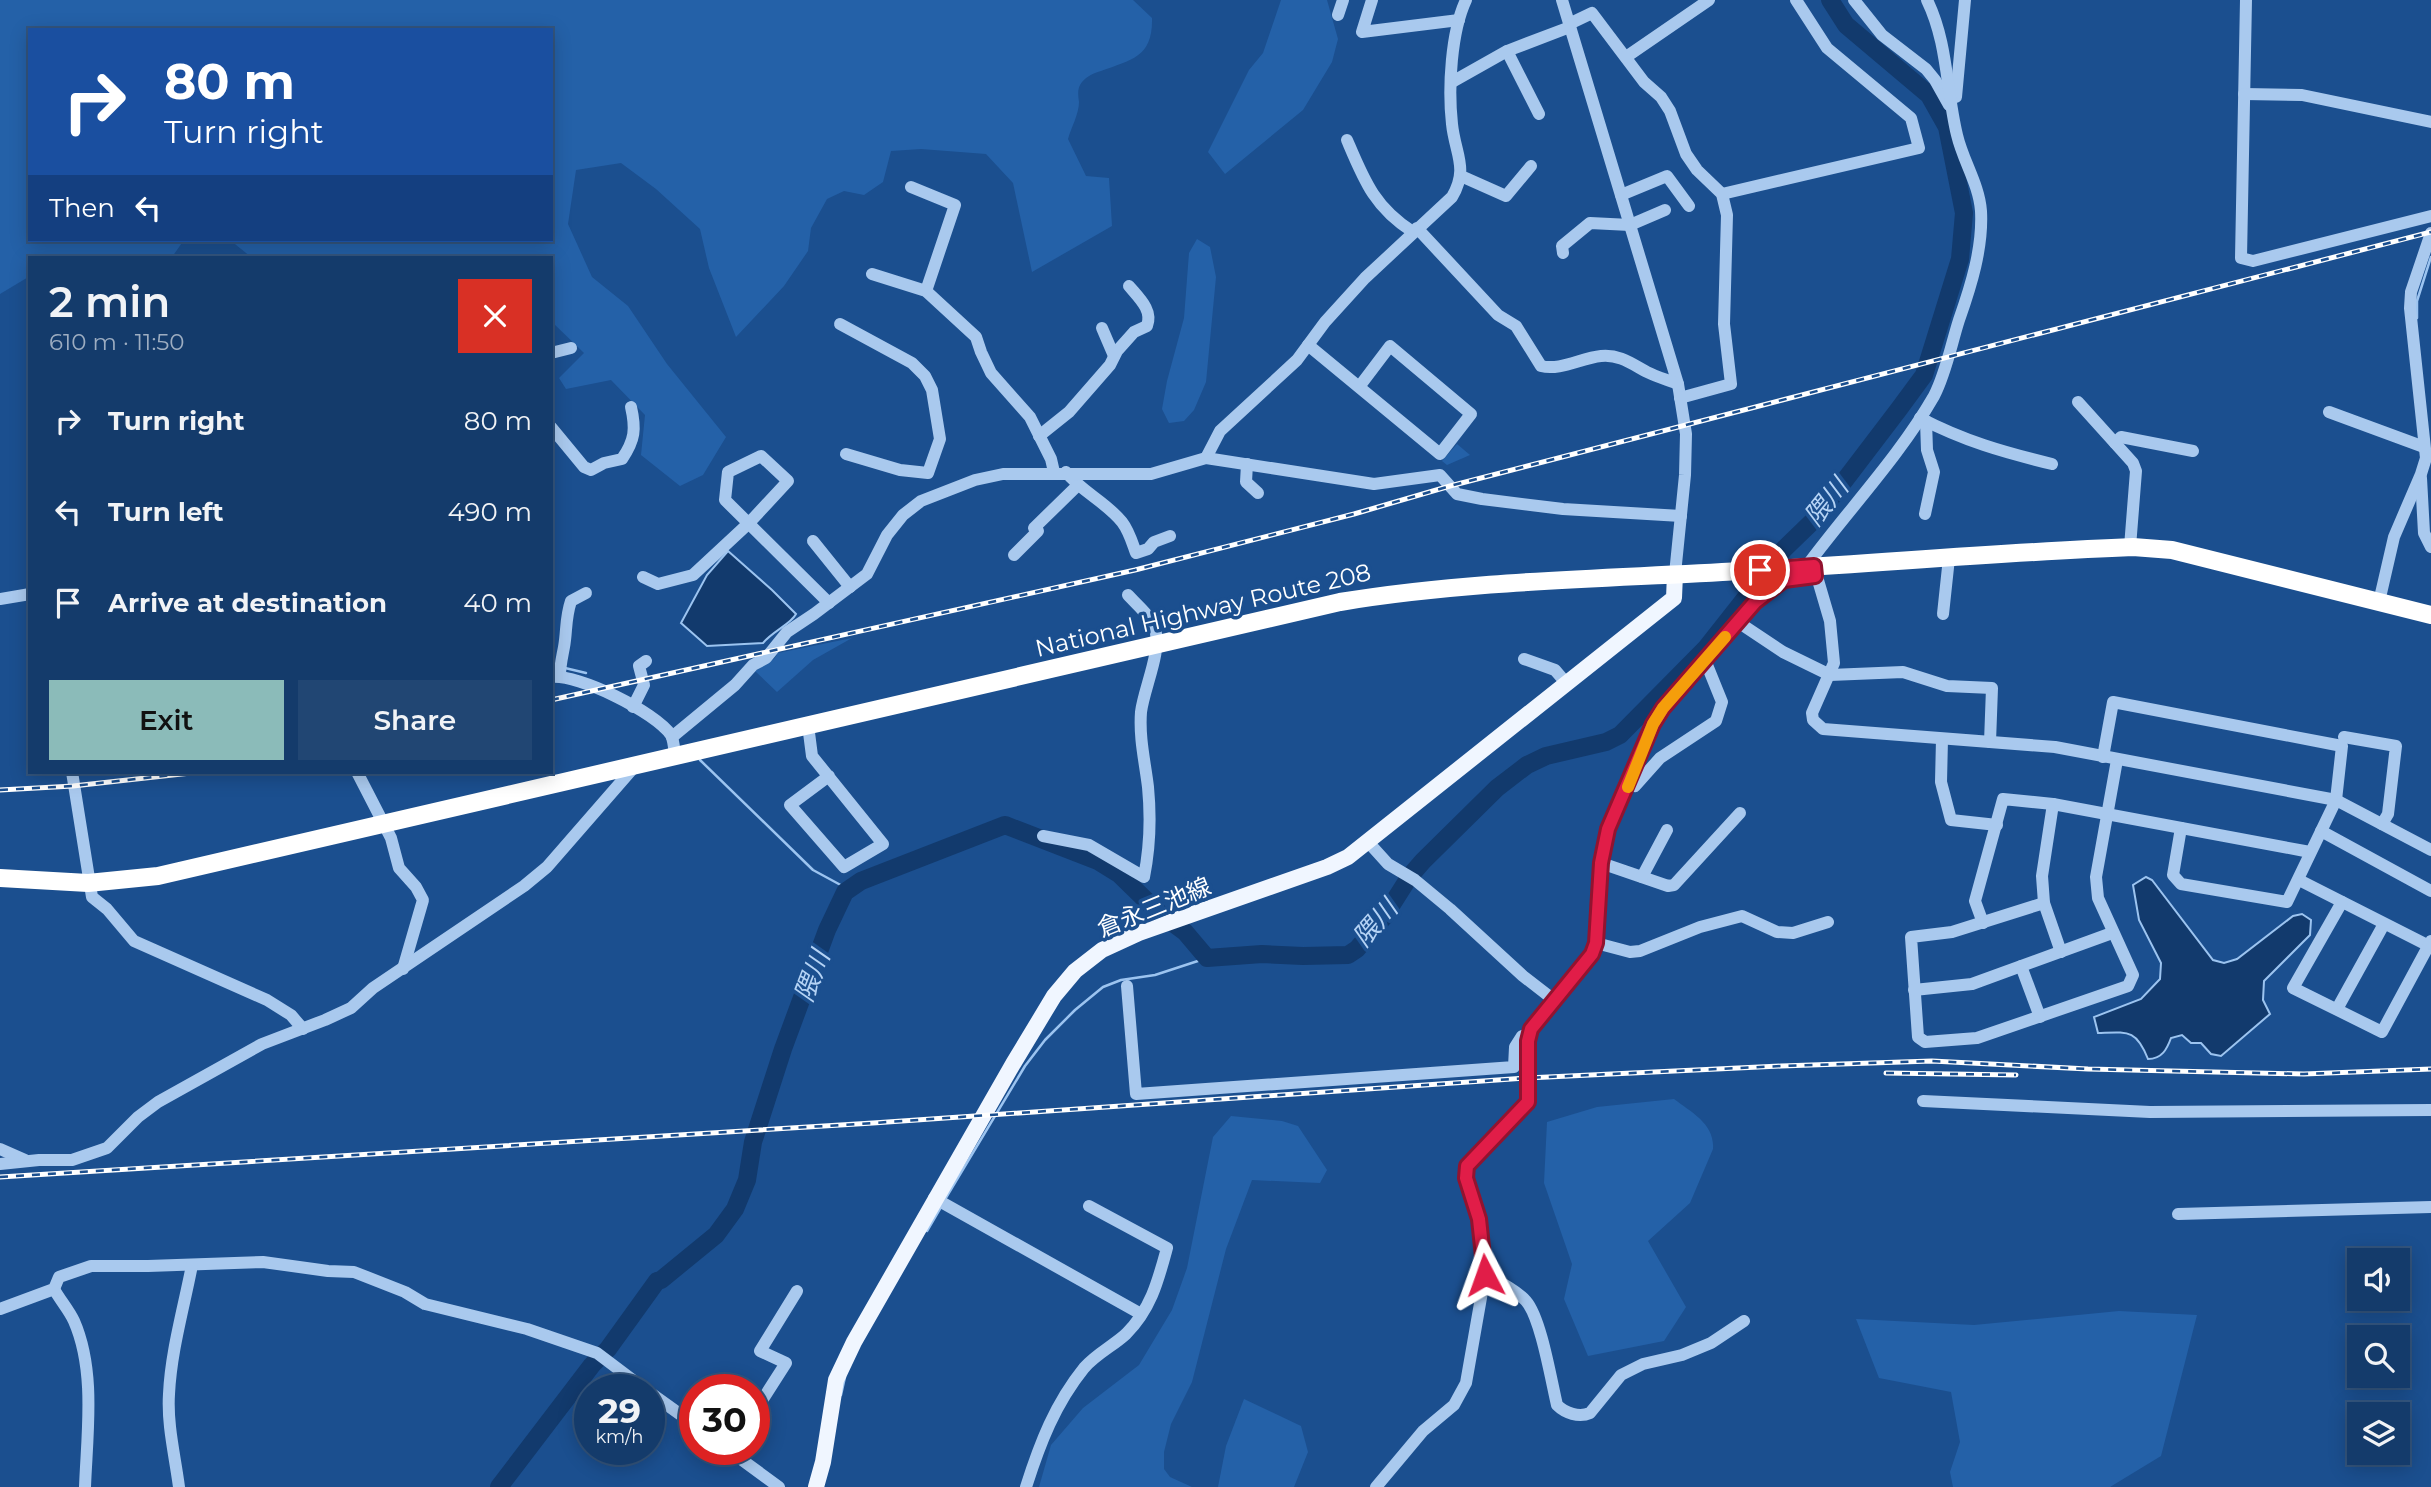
<!DOCTYPE html>
<html lang="en">
<head>
<meta charset="utf-8">
<style>
	body { margin:0; font-family:Montserrat,"Noto Sans JP",sans-serif; background:#214673; color:#f1f3f6; height:100vh; display:flex; flex-direction:column; font-size:26px; white-space:nowrap }
	* { box-sizing:border-box; margin:0 }
	p { font-size:23px; color:#9dadc1 }
	.icon { flex:none; width:38px; height:38px; fill:none; stroke:currentColor; stroke-width:2; stroke-linecap:round; stroke-linejoin:round }
	.map { position:relative; flex:1; overflow:hidden }
	.drawer { position:absolute; left:28px; top:256px; width:525px; height:518px; display:flex; flex-direction:column; background:#143b6b; border-radius:0px; box-shadow:0 4px 18px #0003,0 0 0 2px #33557e }
	.drawer>* { flex:none }
	.top-card { position:absolute; left:28px; top:28px; width:525px; height:214px; border-radius:0px; box-shadow:0 4px 18px #0003,0 0 0 2px #33557e; background:#1a4fa0; color:#fff; overflow:hidden }
	.controls { position:absolute; left:2347px; top:1248px; display:grid; gap:14px }
	.controls a { display:grid; place-items:center; width:63px; height:63px; border-radius:0px; background:#143b6b; box-shadow:0 4px 18px #0003,0 0 0 2px #33557e; font-size:35px }
	.speed { position:absolute; left:574px; top:1374px; display:flex; gap:14px; font-size:35px; font-weight:700; text-align:center }
	.speed>* { display:grid; place-content:center; width:91px; height:91px; border-radius:50%; background:#143b6b; box-shadow:0 4px 18px #0003,0 0 0 2px #33557e; line-height:1 }
	.speed small { font-size:18px; font-weight:400 }
	.speed .limit { border:10px solid #d22; background:#fff; color:#111 }
	.pin { position:absolute; display:grid; place-items:center; width:60px; height:60px; color:#fff; margin:-30px; border:4px solid #fff; border-radius:50%; box-shadow:0 2px 7px #0007 }
	.me { position:absolute; width:77px; margin:-38px; rotate:356deg; stroke-linejoin:round; filter:drop-shadow(0 0 5px #0008) }
	.turn { display:flex; align-items:center; gap:24px; height:147px; padding:0 21px; font-size:32px }
	.turn .icon { width:91px; height:91px; stroke-width:2.5 }
	.turn b { display:block; font-size:49px; line-height:60px }
	.then { display:flex; align-items:center; height:66px; padding:0 21px; background:#0003; gap:14px; font-size:26px }
	.round { display:grid; place-items:center; flex:none; width:74px; height:74px; border-radius:0px; background:#214673 }
	.overview { display:flex; align-items:center; justify-content:space-between; height:119px; padding:0 21px }
	h1 { font-size:42px; font-weight:600; line-height:52px }
	.action { display:flex; gap:14px; margin-top:auto; padding:14px 21px }
	.action a { flex:1; height:80px; border-radius:0px; background:#8bbbb9; color:#111; font-size:28px; font-weight:600; line-height:80px; text-align:center }
	.action a+a { background:#214673; color:#f1f3f6 }
	ul { padding:0; list-style:none }
	li { display:flex; align-items:center; gap:21px; height:91px; padding:0 21px }
	li div { flex:1 }
	li b { display:block; font-size:26px }
	li em { font-style:normal }
	.map>svg:first-child { display:block }
</style>
</head>
<body>
<div class="map">
<svg width="2431" height="1487" viewBox="0 0 2431 1487">
	<rect width="100%" height="100%" fill="#1b4f8f"/>
	<g fill="#2461a8">
		<path d="M0 0H1133L1152 18C1153 57 1132 60 1101 71 1094 73 1087 76 1082 82 1077 88 1078 95 1079 102 1079 114 1071 128 1068 139L1086 176 1109 178 1112 226 1032 272 1013 183 986 154 921 149 891 151 883 182 864 195 844 191 827 199 811 228 808 251 784 286 736 337 709 268 700 229 656 189 621 163 576 170 568 224 592 277 628 306 667 364 726 437 703 475 680 486 641 455 645 415 611 380 566 389 559 378 584 353 551 321V257H251L230 240H551V30H30V240H184L172 257H68L67 255 62 257H30V276L0 294Z"/>
		<path d="M1281 0H1327L1338 39 1332 62 1303 110 1225 174 1208 152 1249 70 1263 53Z"/>
		<path d="M1197 239 1210 247 1216 277 1206 382 1194 410 1184 421 1169 423 1162 409 1167 381 1184 318 1189 253Z"/>
		<path d="M1457 444 1470 455 1447 465 1442 461Z"/>
		<path d="M852 638 813 660 777 692 755 671 774 659 778 653Z"/>
		<path d="M1674 1099C1691 1112 1715 1124 1713 1149L1690 1203 1648 1241 1686 1307 1664 1341 1588 1356 1564 1299 1572 1264 1544 1183 1547 1122 1597 1107Z"/>
		<path d="M1231 1116 1282 1121 1298 1126 1327 1170 1320 1183 1252 1180 1226 1249 1192 1382 1171 1424 1164 1452V1469L1170 1477 1192 1487H1039L1051 1445 1083 1408 1139 1365 1172 1310 1187 1268 1213 1137Z"/>
		<path d="M2119 1311 2197 1315 2161 1456 2110 1487H1953L1950 1472 1960 1442 1951 1392 1879 1378 1856 1319 1974 1325Z"/>
		<path d="M1244 1399 1301 1426 1308 1452 1294 1487H1218L1226 1446Z"/>
	</g>
	<g fill="#123a6d" stroke="#9cc4f0" stroke-width="2">
		<path d="M728 551 772 590 796 614C791 624 773 631 763 643L707 646 681 623 707 575Z"/>
		<path d="M2146 877 2152 880 2213 960 2224 963 2237 959 2293 916 2302 914 2311 920 2310 935 2264 981 2263 1000 2270 1014 2221 1056 2211 1054 2201 1043H2191L2182 1035 2171 1038C2167 1049 2162 1059 2148 1059 2136 1029 2128 1032 2098 1033L2094 1017 2141 999 2160 979 2161 963 2139 920 2133 885Z"/>
	</g>
	<g fill="none" stroke-linecap="round" stroke-linejoin="round">
		<g stroke="#9cc4f0" stroke-width="2.5">
			<path d="M2417 318V301L2431 257"/>
			<path d="M565 668 586 673"/>
			<path d="M700 760 813 870 848 889"/>
			<path d="M944 1201 1025 1066 1045 1040 1075 1010 1103 987 1121 980 1155 975 1207 958"/>
			<path d="M927 1231 941 1207"/>
			<path d="M841 1395 845 1377"/>
		</g>
		<path stroke="#123a6d" stroke-width="18" d="M499 1487 592 1365 608 1349 657 1281 661 1280 716 1235 735 1209 747 1180 753 1142 783 1049 827 930 845 892 861 881 1005 825 1098 861 1119 874 1158 912 1185 932 1207 958 1262 954 1303 956 1348 955 1357 949 1384 917 1410 876 1423 861 1497 788 1527 765 1546 756 1606 742 1620 735 1706 648 1784 549 1816 518 1899 409 1924 375 1960 259 1964 213 1947 127 1929 95 1846 25 1830 0"/>
		<g stroke="#a9c9ee" stroke-width="12">
			<path d="M1372 0 1362 32 1459 20"/>
			<path d="M1562 0 1678 384 1686 434 1685 475 1675 574"/>
			<path d="M1854 0 1882 35 1926 69 1935 80 1949 105"/>
			<path d="M2246 0 2241 258 2253 261 2431 216"/>
			<path d="M1338 15 1343 0"/>
			<path d="M1569 24 1592 13 1644 82 1661 97 1670 111 1686 154 1697 170 1722 194 1727 215 1724 324 1731 384 1680 398"/>
			<path d="M1507 51 1539 114"/>
			<path d="M1626 57 1709 0"/>
			<path d="M1452 82 1507 51 1570 27"/>
			<path d="M2244 94 2302 95 2431 122"/>
			<path d="M1956 97 1965 0"/>
			<path d="M1347 140C1364 180 1374 207 1413 232"/>
			<path d="M1461 176 1506 196 1531 166"/>
			<path d="M911 187 955 205 926 291"/>
			<path d="M1722 194 1919 148 1911 118 1827 48 1796 0"/>
			<path d="M1621 195 1667 176 1689 206"/>
			<path d="M1417 228 1498 315 1516 326 1541 366C1560 371 1581 358 1601 356 1619 354 1632 364 1647 372 1657 377 1668 380 1678 384"/>
			<path d="M1563 253 1562 246 1590 223 1630 225 1665 210"/>
			<path d="M872 274 926 291 976 337 981 352 991 373 1030 417 1051 459 1054 472"/>
			<path d="M840 324 912 363 925 376 932 390 940 439 928 473 900 470 846 454"/>
			<path d="M1102 328 1114 356"/>
			<path d="M1308 345 1440 454 1471 414 1390 346 1359 387"/>
			<path d="M551 353 571 348"/>
			<path d="M2078 402 2133 463 2136 471 2130 547"/>
			<path d="M2329 412 2424 447"/>
			<path d="M1920 418C1964 441 2003 452 2052 464"/>
			<path d="M551 427 584 467 591 470 604 463 622 459C635 440 636 429 631 407"/>
			<path d="M1039 436 1069 412 1110 365 1117 351 1134 332 1147 326C1153 310 1139 298 1129 286"/>
			<path d="M2115 443 2121 437 2193 451"/>
			<path d="M1206 458 1220 431 1297 360 1325 322 1365 278 1452 197C1469 168 1455 154 1452 124 1448 88 1451 32 1466 0"/>
			<path d="M1247 464 1246 482 1258 493"/>
			<path d="M1066 472C1082 492 1106 502 1122 522 1129 531 1132 542 1136 553L1148 549 1154 542 1170 536"/>
			<path d="M2421 478 2424 533 2431 547"/>
			<path d="M1925 514 1934 472 1927 450 1926 421"/>
			<path d="M813 541 850 587"/>
			<path d="M1014 555 1038 531 1034 528 1077 486"/>
			<path d="M1806 567C1848 510 1899 457 1934 396 1946 373 1951 345 1959 320 1971 286 1983 248 1981 211 1979 184 1963 161 1957 135 1946 90 1948 43 1927 0"/>
			<path d="M1815 570 1830 621 1834 663 1812 713 1813 720 1823 729 2055 747 2336 800 2431 850"/>
			<path d="M643 577 658 584 693 575 749 523 788 481 761 456 728 472 725 500 829 603"/>
			<path d="M0 599 30 594"/>
			<path d="M2379 602 2394 537 2421 474 2426 458 2410 308 2411 292 2431 233"/>
			<path d="M1943 614 1949 558"/>
			<path d="M1738 622 1783 652 1830 675 1903 672 1947 686 1992 688 1990 742"/>
			<path d="M1524 659 1555 670 1567 684"/>
			<path d="M560 676C560 665 562 658 564 647 567 631 565 619 571 601L586 593"/>
			<path d="M551 677C579 674 655 712 671 735 674 741 674 749 675 756"/>
			<path d="M633 707 644 685 639 666 646 661"/>
			<path d="M808 725 812 756 883 844 844 867 790 805 829 776"/>
			<path d="M672 737 735 685 753 665 766 658 787 632 814 614 867 574 887 535 903 515 921 501 975 480 1003 474H1151L1206 458 1374 484 1440 475 1457 494 1482 499 1563 509 1681 516"/>
			<path d="M2344 737 2396 746 2388 814 2382 824"/>
			<path d="M1942 739 1941 782 1951 820 1997 825"/>
			<path d="M2103 757 2113 702 2342 746 2336 800 2287 902 2181 884 2173 875 2181 828"/>
			<path d="M72 772 92 897 107 909 134 941 267 1000 291 1015 303 1029"/>
			<path d="M357 772 391 838 399 868 416 887 423 900 403 969"/>
			<path d="M1630 783 1635 786 1660 758 1716 721 1722 702 1705 660"/>
			<path d="M2053 804 2042 876 2044 903 2061 952"/>
			<path d="M2321 831 2431 891"/>
			<path d="M1043 836 1089 845 1144 877C1150 847 1151 818 1148 787 1145 762 1139 738 1141 712 1144 688 1162 651 1155 629 1151 616 1137 605 1128 595"/>
			<path d="M1369 843 1388 864 1415 880 1450 909 1523 976 1554 1000"/>
			<path d="M1601 863 1668 886 1674 885 1740 813"/>
			<path d="M1642 877 1667 830"/>
			<path d="M2299 880 2429 946"/>
			<path d="M2342 902 2293 988 2382 1032 2431 941"/>
			<path d="M2044 903 1952 932 1911 937 1918 1037 1925 1042 1977 1038 2128 986 2133 975 2098 898 2096 877 2117 760"/>
			<path d="M1983 923 1975 901 2003 799 2053 804 2310 852"/>
			<path d="M1596 943 1630 952 1640 951 1700 927 1742 916 1777 932 1793 933 1828 922"/>
			<path d="M2021 966 2040 1017"/>
			<path d="M1127 986 1136 1094 1514 1067 1515 1047 1522 1036 1530 1034"/>
			<path d="M1914 990 1972 984 2112 933"/>
			<path d="M2337 1009 2384 924"/>
			<path d="M1923 1101 2150 1112 2431 1110"/>
			<path d="M0 1149 25 1160"/>
			<path d="M0 1164 39 1160H72L107 1148 138 1117 158 1102 262 1044 325 1020 351 1008 373 988 524 886 547 867 635 766"/>
			<path d="M934 1198 1141 1314"/>
			<path d="M2178 1214 2431 1207"/>
			<path d="M1485 1275C1499 1282 1515 1289 1526 1301 1541 1318 1551 1380 1557 1405 1565 1413 1579 1418 1590 1413L1621 1375 1643 1364 1682 1355 1711 1343 1744 1321"/>
			<path d="M54 1289C60 1300 69 1310 74 1321 96 1371 87 1434 85 1487"/>
			<path d="M0 1309 54 1289 59 1277 91 1266H148L263 1262 328 1271 354 1272 405 1292 425 1304 527 1329 597 1353 646 1390"/>
			<path d="M649 1392 695 1425"/>
			<path d="M754 1413 786 1363 760 1351 797 1291"/>
			<path d="M727 1449 779 1487"/>
			<path d="M179 1487C175 1456 167 1425 169 1394 171 1351 184 1307 192 1265"/>
			<path d="M1026 1487C1040 1443 1055 1404 1084 1368 1096 1354 1113 1346 1126 1334 1151 1309 1158 1281 1167 1248L1089 1206"/>
			<path d="M1376 1487 1423 1431 1454 1405 1466 1383 1485 1275 1479 1219 1467 1178V1166L1528 1102V1041L1531 1029 1592 954 1596 943 1601 863 1608 829 1653 724 1663 708 1755 602 1784 580 1815 576"/>
		</g>
		<path stroke="#f0f6ff" stroke-width="16" d="M816 1487 823 1462 836 1380 854 1342 1013 1064 1054 996 1075 971 1102 950 1139 933 1327 867 1348 857 1674 598 1675 574"/>
		<path stroke="#fff" stroke-width="18" d="M0 878 88 883 158 876 1340 602C1473 580 1607 579 1741 571 1872 564 2002 552 2133 547L2172 550 2431 615"/>
		<defs>
			<g id="rail">
				<path d="M551 700 1135 570 1354 514 1450 486 2431 232"/>
				<path d="M0 790 73 786 200 772"/>
				<path d="M1886 1073 2016 1075"/>
				<path d="M0 1177 873 1123 1527 1078 1781 1066 1932 1061 2088 1069 2304 1074 2431 1069"/>
			</g>
		</defs>
		<use href="#rail" stroke="#fff" stroke-width="5"/>
		<use href="#rail" stroke="#1b4f8f" stroke-width="2.5" stroke-dasharray="8" stroke-linecap="butt"/>
	</g>
	<g fill="none" stroke-linecap="round" stroke-linejoin="round">
		<defs>
			<path id="route" d="M1485 1275 1479 1219 1466 1178 1467 1166 1528 1102V1041L1531 1029 1592 954 1596 943 1601 863 1608 829 1653 724 1663 708 1755 602 1784 580 1815 576 1814 566 1760 570"/>
		</defs>
		<use href="#route" stroke="#92132f" stroke-width="18"/>
		<use href="#route" stroke="#e11d48" stroke-width="12"/>
		<path stroke="#f59e0b" stroke-width="12" d="M1628 787 1653 724 1663 708 1725 637"/>
	</g>
	<g text-anchor="middle" dominant-baseline="central" stroke-width="7" stroke-linejoin="round" paint-order="stroke">
		<g font-size="24" fill="#fff" stroke="#1b4f8f">
			<text transform="translate(1203 610) rotate(-13)">National Highway Route 208</text>
			<text transform="translate(1154 907) rotate(-22)">倉永三池線</text>
		</g>
		<g font-size="26" font-style="italic" fill="#b5d3f5" stroke="#1b4f8f">
			<text transform="translate(1826 502) rotate(-51)">隈川</text>
			<text transform="translate(1375 923) rotate(-49)">隈川</text>
			<text transform="translate(812 976) rotate(-69)">隈川</text>
		</g>
	</g>
</svg>
<div class="controls">
<a><svg class="icon" aria-label="sound" viewBox="0 0 24 24"><path d="M4 9h4l5-4v14l-5-4H4zM17 9q2 3 0 6"/></svg></a>
<a><svg class="icon" aria-label="search" viewBox="0 0 24 24"><circle cx="10" cy="10" r="6"/><path d="M15 15l6 6"/></svg></a>
<a><svg class="icon" aria-label="layers" viewBox="0 0 24 24"><path d="M12 4l9 5-9 5-9-5zM3 14l9 5 9-5"/></svg></a>
</div>
<div class="speed"><div>29<small>km/h</small></div><div class="limit">30</div></div>
<div class="pin" style="left:1760px;top:570px;background:#d93025"><svg class="icon" aria-label="arrive" viewBox="0 0 24 24"><path d="M6 21V4h12l-3 4 3 4H6"/></svg></div>
<svg class="me" style="left:1485px;top:1275px" viewBox="-20 -20 40 40"><path d="M0-17L14 15 0 8-14 15z" fill="#e11d48" stroke="#fff" stroke-width="4"/></svg>
<div class="top-card">
<div class="turn"><svg class="icon" aria-label="right" viewBox="0 0 24 24"><path d="M7 20v-9h11M14 6l5 5-5 5"/></svg><div><b>80 m</b>Turn right</div></div>
<div class="then">Then<svg class="icon" aria-label="left" viewBox="0 0 24 24"><path d="M17 20v-9H6M10 6l-5 5 5 5"/></svg></div>
</div>
<section class="drawer">
<div class="overview"><div><h1>2 min</h1><p>610 m · 11:50</p></div><a class="round" style="background:#d93025;color:#fff"><svg class="icon" aria-label="close" viewBox="0 0 24 24"><path d="M6 6l12 12M18 6L6 18"/></svg></a></div>
<ul>
<li><svg class="icon" aria-label="right" viewBox="0 0 24 24"><path d="M7 20v-9h11M14 6l5 5-5 5"/></svg><div><b>Turn right</b></div><em>80 m</em></li>
<li><svg class="icon" aria-label="left" viewBox="0 0 24 24"><path d="M17 20v-9H6M10 6l-5 5 5 5"/></svg><div><b>Turn left</b></div><em>490 m</em></li>
<li><svg class="icon" aria-label="arrive" viewBox="0 0 24 24"><path d="M6 21V4h12l-3 4 3 4H6"/></svg><div><b>Arrive at destination</b></div><em>40 m</em></li>
</ul>
<div class="action"><a>Exit</a><a>Share</a></div>
</section>
</div>
</body>
</html>
